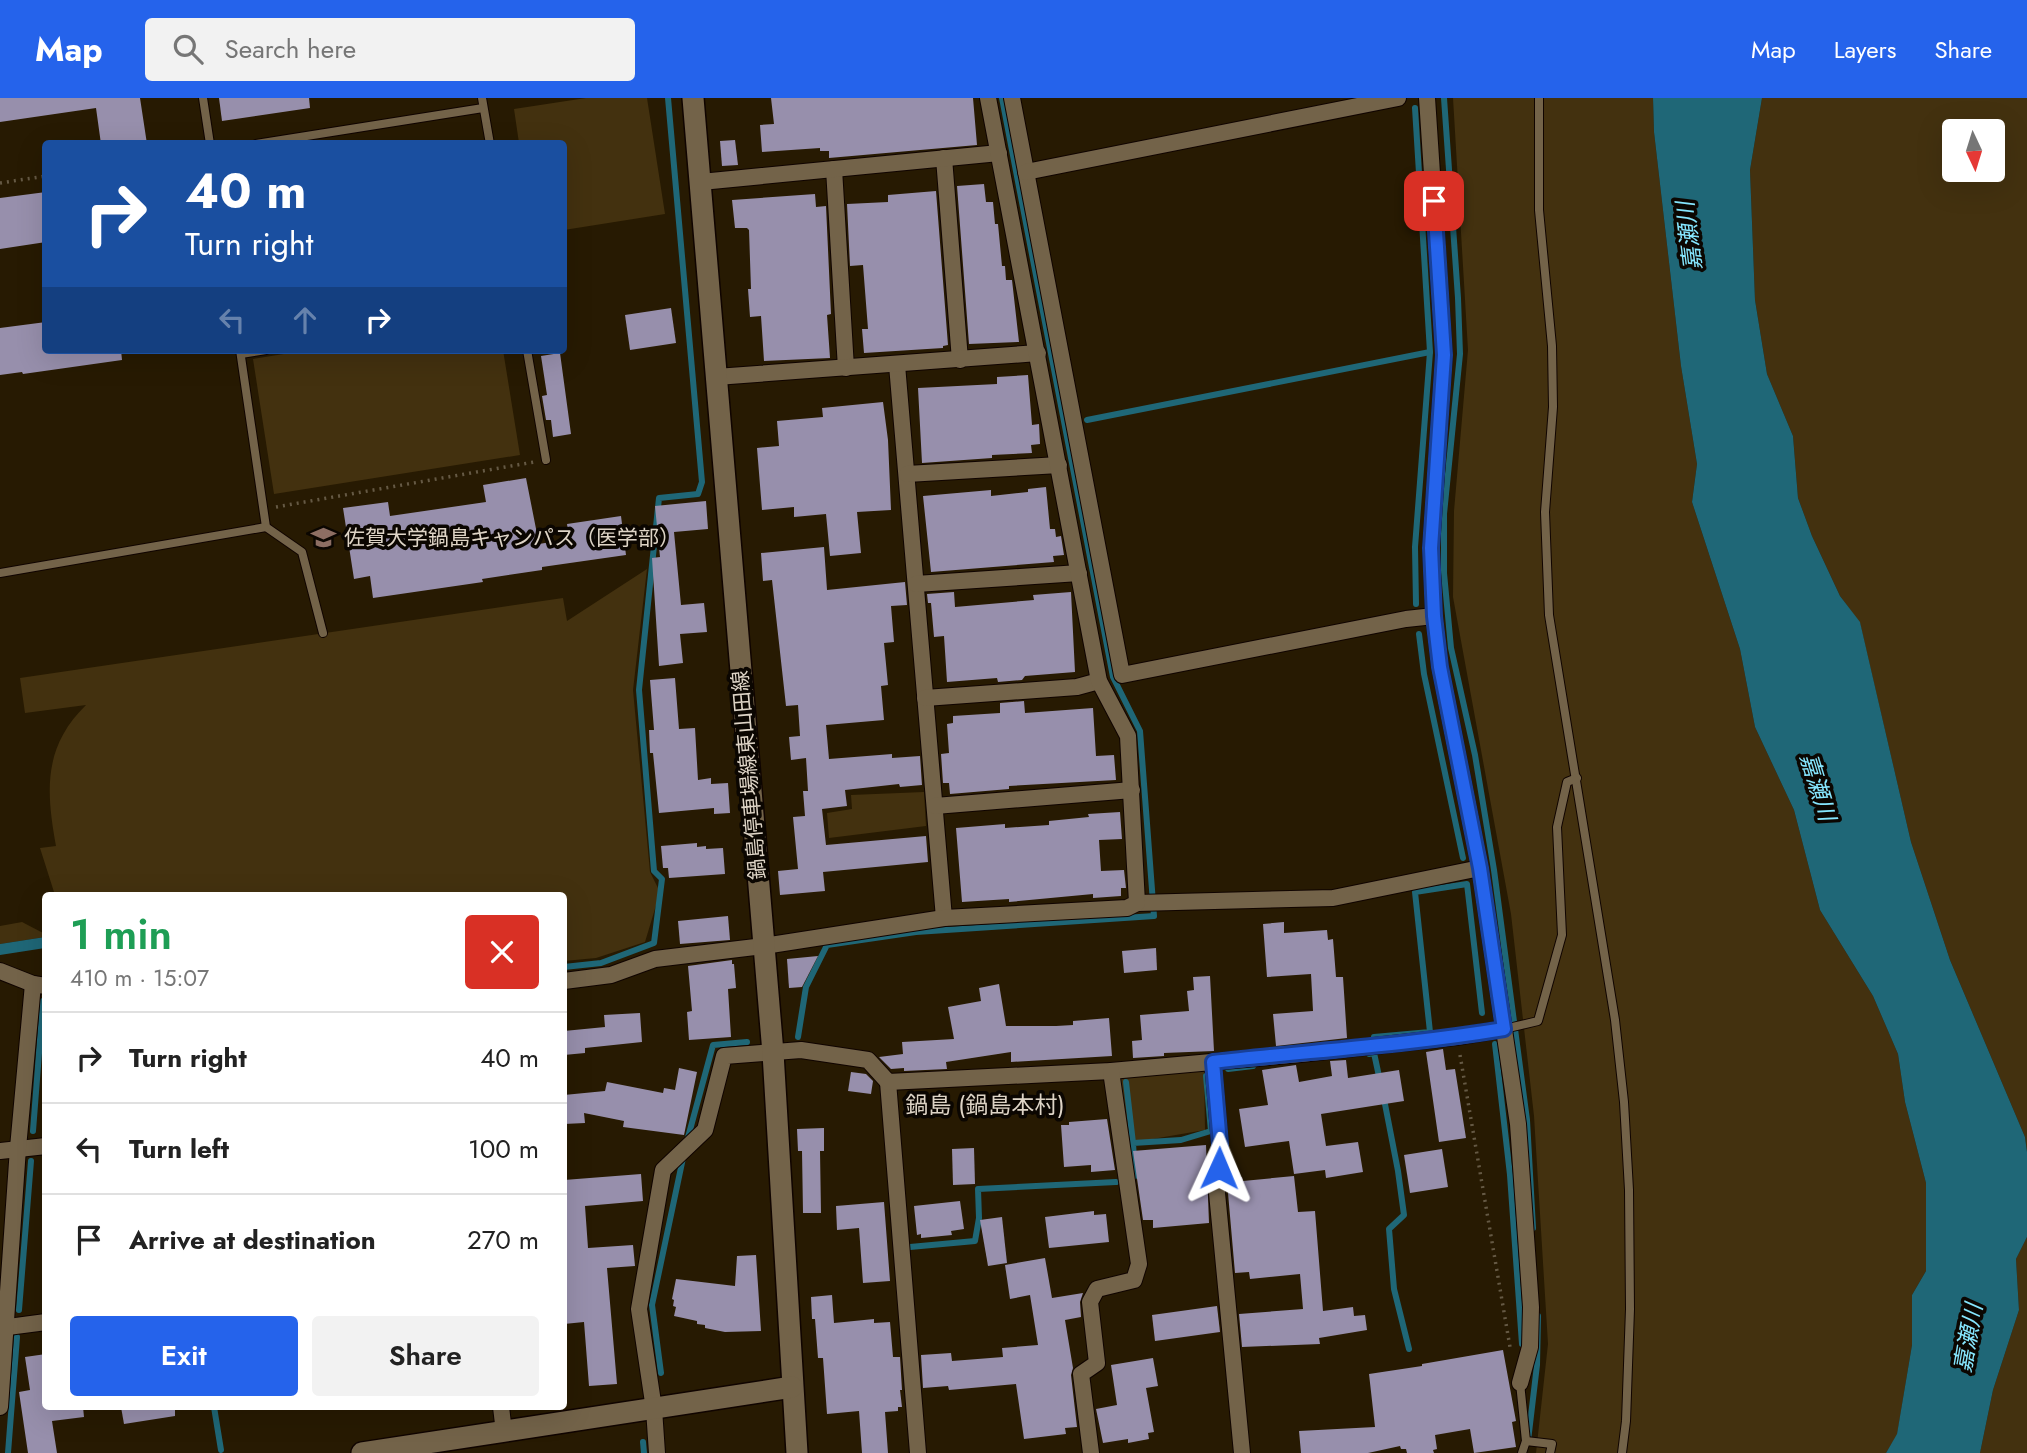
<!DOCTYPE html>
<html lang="en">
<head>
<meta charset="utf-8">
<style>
	body { margin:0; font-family:Jost,"Noto Sans JP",sans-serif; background:#f2f2f2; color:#222; height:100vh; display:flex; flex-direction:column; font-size:26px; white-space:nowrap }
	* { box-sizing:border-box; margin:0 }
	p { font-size:23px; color:#767676 }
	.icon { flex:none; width:38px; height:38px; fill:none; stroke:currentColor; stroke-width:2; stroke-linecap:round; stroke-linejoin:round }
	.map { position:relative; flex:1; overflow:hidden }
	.panel { position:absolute; left:42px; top:794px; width:525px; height:518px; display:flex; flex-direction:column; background:#fff; border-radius:7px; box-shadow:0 7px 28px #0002 }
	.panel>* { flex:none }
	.guide { position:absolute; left:42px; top:42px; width:525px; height:214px; border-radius:7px; box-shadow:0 7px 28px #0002; background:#1a4fa0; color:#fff; overflow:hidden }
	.needle { width:46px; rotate:176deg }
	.controls { position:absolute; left:1942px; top:21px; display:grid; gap:14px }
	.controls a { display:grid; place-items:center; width:63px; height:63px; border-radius:7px; background:#fff; box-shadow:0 7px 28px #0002; font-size:35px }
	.pin { position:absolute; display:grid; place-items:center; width:60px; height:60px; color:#fff; margin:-30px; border-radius:14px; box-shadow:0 4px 10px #0006 }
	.me { position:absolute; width:77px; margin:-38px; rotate:1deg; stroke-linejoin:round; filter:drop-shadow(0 0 5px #0008) }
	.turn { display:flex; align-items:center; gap:24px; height:147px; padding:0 28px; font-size:32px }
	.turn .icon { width:91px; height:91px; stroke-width:2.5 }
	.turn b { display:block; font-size:49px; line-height:60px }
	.lanes { display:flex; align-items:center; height:66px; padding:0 28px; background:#0003; justify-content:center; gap:35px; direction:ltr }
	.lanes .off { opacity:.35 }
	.round { display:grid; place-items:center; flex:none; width:74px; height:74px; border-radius:7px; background:#f2f2f2 }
	.summary { display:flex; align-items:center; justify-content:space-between; height:119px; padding:0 28px }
	h1 { font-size:42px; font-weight:600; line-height:52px; color:#1e9e55 }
	.button { display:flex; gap:14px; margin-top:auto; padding:14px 28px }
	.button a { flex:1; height:80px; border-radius:7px; background:#2563eb; color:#fff; font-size:28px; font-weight:600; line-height:80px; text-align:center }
	.button a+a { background:#f2f2f2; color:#222 }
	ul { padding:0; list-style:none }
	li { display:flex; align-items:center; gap:21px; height:91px; padding:0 28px; border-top:2px solid #e0e0e0 }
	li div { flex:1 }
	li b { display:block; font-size:26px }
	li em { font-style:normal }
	header { display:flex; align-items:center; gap:42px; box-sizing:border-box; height:98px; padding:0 35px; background:#2563eb; color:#fff }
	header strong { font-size:33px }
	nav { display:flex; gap:38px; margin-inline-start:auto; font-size:24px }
	.search { width:490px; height:63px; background:#f2f2f2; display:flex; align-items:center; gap:18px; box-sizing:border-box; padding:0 24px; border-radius:7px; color:#767676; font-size:26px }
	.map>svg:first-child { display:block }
</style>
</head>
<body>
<header>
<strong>Map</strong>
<div class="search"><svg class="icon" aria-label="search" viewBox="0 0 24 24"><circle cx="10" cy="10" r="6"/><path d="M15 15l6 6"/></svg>Search here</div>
<nav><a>Map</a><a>Layers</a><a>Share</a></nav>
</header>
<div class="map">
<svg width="2027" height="1355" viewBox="0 0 2027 1355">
	<rect width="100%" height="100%" fill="#271a02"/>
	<g fill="#43310f" fill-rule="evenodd">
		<path d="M586 0H647L665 116 564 132V46L519 45 514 11Z"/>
		<path d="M1453 0H1653L1654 34 1681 268 1697 366 1692 404 1740 551 1755 629 1794 712 1820 812 1873 898 1898 956 1905 1004 1926 1085V1173L1912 1197V1247L1897 1337 1886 1355H1536L1548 1246 1534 1018 1511 816 1453 499 1454 413 1468 252Z"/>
		<path d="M1762 0H2027V1054L2025 1039 1950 862 1911 744 1860 525 1840 498 1812 438 1798 400 1793 338 1767 276 1755 202 1750 72ZM1955 33H1993V72H1955Z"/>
		<path d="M309 252H503L520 357 274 396 253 261Z"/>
		<path d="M647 471 633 592 650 774 660 794 645 844 596 860 564 863V798H52L54 794 40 750 56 748C46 693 43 649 86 607L25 615 20 580 563 500 567 523Z"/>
		<path d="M924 694 926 728 829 740 827 715 852 711 851 697Z"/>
		<path d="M22 824 45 836V839L0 846V828Z"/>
		<path d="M1204 970 1205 1032 1129 1045 1120 978Z"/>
		<path d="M2027 1139V1355H1980L1993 1292 2019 1212 2016 1161Z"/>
	</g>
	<g fill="#1f6777">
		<path d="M1653 0H1762L1750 72 1755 202 1767 276 1793 338 1798 400 1812 438 1840 498 1860 524 1911 744 1950 862 2025 1039 2027 1054V1139L2016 1161 2019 1212 1993 1292 1980 1355H1886L1897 1336 1912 1247V1197L1926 1173V1085L1905 1004 1898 956 1873 898 1820 812 1794 712 1755 629 1740 551 1692 404 1697 366 1681 268 1654 34Z"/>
		<path d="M45 839V850L0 857V846Z"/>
	</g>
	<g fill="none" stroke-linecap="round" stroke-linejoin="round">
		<g stroke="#1f6777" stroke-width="6">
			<path d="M1444 0 1458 200 1460 256 1444 416V475L1451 550 1475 657 1494 772 1527 1022 1533 1130"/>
			<path d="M1415 10 1430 254 1415 449 1416 506"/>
			<path d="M1087 322 1430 254"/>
			<path d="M1419 536 1424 576 1463 760"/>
			<path d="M564 869 601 865 654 845 662 781 654 773 639 592 659 400 698 396 702 384 668 0"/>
			<path d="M798 939 806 889 827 847 916 834 1154 818 1140 633 1113 579 1002 0"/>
			<path d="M1374 939 1430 934 1415 794 1467 786 1482 915"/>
			<path d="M1495 946 1510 1077 1522 1246"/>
			<path d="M1369 956 1374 955 1380 983"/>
			<path d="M1228 971 1253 968"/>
			<path d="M1126 984 1133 1045"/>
			<path d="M1384 1001 1398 1073 1404 1117 1389 1131 1394 1191 1409 1251"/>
			<path d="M33 1033 43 903"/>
			<path d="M687 1043 713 947 747 944"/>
			<path d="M1135 1078 1133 1045 1181 1042 1211 1033 1206 978"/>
			<path d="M910 1149 975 1143 979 1120 978 1091 1116 1084"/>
			<path d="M19 1212 31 1063"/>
			<path d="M661 1275 652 1207 683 1060"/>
			<path d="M214 1309 221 1352"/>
			<path d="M1528 1343 1537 1267 1538 1218"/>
			<path d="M643 1344 644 1355"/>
			<path d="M8 1355 17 1239"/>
		</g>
	</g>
	<g fill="#978fac">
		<path d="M0 0H140L147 46H101L96 10 0 24Z"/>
		<path d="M219 0H309L310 10 222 23Z"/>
		<path d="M771 0H973L977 47 829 60V53H820V50L762 54 760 27 774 26Z"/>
		<path d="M735 42 738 67 722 68 720 43Z"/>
		<path d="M984 86 986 104H993L995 126H998L1002 168H1005L1006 182H1012L1019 244 969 246 957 88Z"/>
		<path d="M936 93 948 247 943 248V250L864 255 862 231H868L863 167 850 168 847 106 888 104V97Z"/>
		<path d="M46 94V144L0 151V100Z"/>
		<path d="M815 96 816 109 826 108 831 216 827 217 830 260 764 263 761 218 750 219 748 191H751L749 132 747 130H735L732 102Z"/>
		<path d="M671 210 676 245 630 252 625 217Z"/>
		<path d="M46 224V252H121L122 262 23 276 22 274 0 277V230Z"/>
		<path d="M560 255 571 336 553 339 551 322H546L542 298 547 297 541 258Z"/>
		<path d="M1028 277 1032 327 1039 326 1040 346 1031 347 1032 355 992 357V360L922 365 918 290 997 286V279Z"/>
		<path d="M883 304 888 342 891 412 857 414 861 455 830 458 826 416 794 419V409L762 412 757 350 779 348 777 323 823 319 822 310Z"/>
		<path d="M526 380 539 446 569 441 567 426 621 418 626 457 542 469V472L482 481 483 484 373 500 370 478 354 481 343 410 388 404 390 418 486 404 483 387Z"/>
		<path d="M1046 389 1050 431H1055L1056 439 1061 438 1064 457 1053 458 1054 464 931 474 923 398 991 392V398L1028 394V391Z"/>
		<path d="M706 403 708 431 674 434 681 507 704 505 707 534 680 536 683 565 659 568 652 460 660 459 655 408Z"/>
		<path d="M824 449 827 492 905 484 907 507 891 508 894 544 884 545 888 587 881 588 884 622 826 627 829 661 892 656V660L920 658 922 687 900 689 899 686 845 692 847 708 822 711 826 747 926 738 928 764 823 774 825 793 780 797 778 773 798 771 793 719 805 718 803 693H808L806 660 791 662 789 639 800 638 798 607 786 608 772 482 763 483 761 455Z"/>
		<path d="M954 494 955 509 1034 502 1033 497 1071 494 1075 574 1025 578 1022 582 998 584 997 580 947 584 944 538 934 539 931 505H928L927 496Z"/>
		<path d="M675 580 679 631 695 630 698 682 711 680V686L728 685 730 715 714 716V710L659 715 653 655H650L649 632H654L650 582Z"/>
		<path d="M1024 603 1025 615 1093 610 1096 658 1114 657 1116 682 1009 688V691L950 696 949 685H943L941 656 949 655 947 626 953 625V618L1000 615V605Z"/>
		<path d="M1120 714 1122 741 1099 742 1101 773 1124 772 1126 790H1121V798L1093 800V796L1009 804V801L962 804 956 730 1005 726V730L1049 727V723L1089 719 1088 716Z"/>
		<path d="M697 745V749L706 748V751L723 750 725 776 669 780 668 770H663L661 748Z"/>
		<path d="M728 818 730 842 680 846 678 823Z"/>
		<path d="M1284 824V835L1327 832 1328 842 1333 841 1336 879H1343L1347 940 1276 948 1273 916 1313 913 1311 876 1267 879 1263 826Z"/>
		<path d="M1156 850 1157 872 1124 875 1122 853Z"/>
		<path d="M818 858 802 889 789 890 787 861Z"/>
		<path d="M732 862V866H734L736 890 728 891 731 939 689 942 687 914 692 913 688 868Z"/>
		<path d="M1210 878 1214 953 1164 955V958L1133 960 1132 943 1142 942 1140 917 1189 913 1187 893 1194 892 1193 879Z"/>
		<path d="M999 886 1006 928H1056L1073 927V923L1109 920 1112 958 1011 964V954L946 964 947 971 904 973V970L891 971 879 959 903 956 902 944 954 941 948 909 981 903 979 890Z"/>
		<path d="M640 915 642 944 585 950V955L564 957V933L605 929 604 917Z"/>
		<path d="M1443 951 1446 972 1455 971 1466 1040 1439 1044 1426 954Z"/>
		<path d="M1346 962 1348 980 1399 972 1404 1003 1321 1016 1326 1048 1358 1044 1363 1074 1326 1080 1325 1072 1294 1076 1289 1043 1245 1049 1239 1011 1268 1007 1262 972 1296 967 1299 984 1332 978 1330 963Z"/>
		<path d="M679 970 697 974 684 1037 623 1029 624 1023 584 1015 585 1025 564 1026V997L605 993 607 984 663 995 664 990 675 992Z"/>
		<path d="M851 974 866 976 873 983 871 996 848 993Z"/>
		<path d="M1107 1021 1115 1072 1091 1074V1067L1064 1069 1061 1027H1069V1024Z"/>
		<path d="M824 1030V1053H820L821 1115H803L802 1053H798L797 1031Z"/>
		<path d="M1206 1047 1209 1125 1153 1130V1122H1143L1133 1053Z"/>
		<path d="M974 1050 975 1086 953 1087 952 1051Z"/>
		<path d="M1442 1051 1448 1089 1410 1095 1404 1057Z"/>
		<path d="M641 1076 643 1103 585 1108 588 1150 633 1147 635 1168 607 1170 617 1286 589 1288 584 1224 564 1226V1082Z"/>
		<path d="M1294 1078 1298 1114 1315 1113 1323 1213 1353 1209 1354 1218 1365 1217 1367 1232 1319 1240 1320 1246 1242 1249 1239 1216 1303 1211 1300 1176 1250 1181 1249 1174 1235 1175 1228 1095V1081L1242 1079 1243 1083Z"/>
		<path d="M960 1103 964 1131 951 1133 952 1137 921 1140V1136L917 1137 914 1108Z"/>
		<path d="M884 1104 890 1183 863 1185 859 1130 837 1132 836 1108Z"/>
		<path d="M1094 1113V1117L1106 1116 1109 1144 1049 1150 1045 1119Z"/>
		<path d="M1002 1119 1007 1165 988 1168 980 1122Z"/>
		<path d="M756 1157 761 1233 725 1234 705 1230V1227L697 1226V1223L674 1218 676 1209 673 1208 674 1202 672 1201 676 1181 735 1188 737 1158Z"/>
		<path d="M1045 1160 1052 1200 1083 1195 1080 1204 1081 1219 1065 1222 1073 1270 1071 1277 1077 1329 1065 1330 1066 1336 1024 1341 1016 1286 949 1292 948 1288 923 1290 921 1257 951 1255 952 1263 1003 1259 1002 1250 1038 1247 1030 1197 1010 1201 1005 1167Z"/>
		<path d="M832 1197 834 1225 874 1221V1225L890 1224 893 1259H900L902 1292H900L902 1309H898V1313L885 1314 888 1355H862L859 1313 827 1316 823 1260H818L815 1221H812L811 1199Z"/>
		<path d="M1217 1208 1220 1234 1155 1243 1152 1217Z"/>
		<path d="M1503 1252 1516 1323 1512 1324 1516 1349 1474 1355 1470 1331 1435 1337 1437 1351 1433 1352 1434 1355H1407L1406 1351H1401L1400 1348 1368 1355H1301L1299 1333 1375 1329 1369 1276 1422 1268V1266Z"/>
		<path d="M46 1256V1309H83L84 1319 52 1323 57 1355H28L19 1294 30 1292 25 1259Z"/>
		<path d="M1153 1260 1158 1288 1146 1290 1154 1334 1148 1335 1149 1341 1128 1345V1341L1103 1345 1096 1311 1117 1307 1111 1267Z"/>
		<path d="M121 1309H175V1318L124 1326Z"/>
	</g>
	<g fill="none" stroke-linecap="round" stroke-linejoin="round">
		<defs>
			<g id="lane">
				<path d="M203 0 210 46"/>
				<path d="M482 0 490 46"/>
				<path d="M1539 0V112L1552 248 1553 309 1545 414 1549 517 1615 922 1624 1004 1629 1092 1630 1211 1626 1323 1622 1355"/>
				<path d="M256 46 483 10"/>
				<path d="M240 252 266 429 302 454 323 535"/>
				<path d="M527 252 546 362"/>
				<path d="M241 256 266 252"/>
				<path d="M0 475 266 429"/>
				<path d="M1504 931 1538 923 1562 837 1557 729 1567 684 1577 680"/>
				<path d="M1520 1285 1526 1343 1522 1355"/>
				<path d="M1526 1343 1552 1346 1550 1355"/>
			</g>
			<g id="street">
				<path d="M1012 0 1122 577 1406 521 1434 518"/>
				<path d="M1427 0 1444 257 1431 450 1434 518 1440 569 1480 770 1518 1026 1531 1209 1530 1249 1520 1285"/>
				<path d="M944 60 960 262"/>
				<path d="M834 71 846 270"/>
				<path d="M1026 74 1398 0"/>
				<path d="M701 84 999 55"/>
				<path d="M897 267 944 820"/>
				<path d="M716 279 1038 255"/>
				<path d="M907 376 1059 367"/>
				<path d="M916 486 1079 475"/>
				<path d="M925 600 1077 589 1099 583"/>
				<path d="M935 708 1132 692"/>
				<path d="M1137 805 1333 800 1480 770"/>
				<path d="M0 873 33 886 46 888"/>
				<path d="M564 883 611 877 655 861 764 848 944 820 1127 810 1137 805 1128 638 1099 583 988 0"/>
				<path d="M1213 964 1220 1046 1217 1095 1242 1355"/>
				<path d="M888 984 918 1355"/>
				<path d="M0 1053 46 1048"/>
				<path d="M0 1230 46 1224"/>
				<path d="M0 1309 18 1050 33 886"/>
				<path d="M501 1309 504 1334"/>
				<path d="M657 1355 654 1311 639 1211 663 1072 705 1032 724 958 801 952 868 962 888 984 1111 973 1301 956 1456 939 1504 931"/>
				<path d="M1091 1355 1081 1276 1097 1265 1090 1204 1097 1191 1134 1182 1139 1166 1111 973"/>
			</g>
			<g id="secondary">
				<path d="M693 0 773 955 797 1355"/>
				<path d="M362 1355 792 1289"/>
			</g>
		</defs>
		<use href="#lane" stroke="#100400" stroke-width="10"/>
		<use href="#street" stroke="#100400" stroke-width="18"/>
		<use href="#secondary" stroke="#100400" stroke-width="24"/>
		<g stroke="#655944" stroke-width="3.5" stroke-dasharray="2 5" stroke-linecap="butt">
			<path d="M0 85 46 78"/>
			<path d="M276 409 534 364"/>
			<path d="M1460 957 1510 1249"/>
		</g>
		<use href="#lane" stroke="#736349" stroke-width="8"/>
		<use href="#street" stroke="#736349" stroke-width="16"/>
		<use href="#secondary" stroke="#736349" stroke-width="21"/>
	</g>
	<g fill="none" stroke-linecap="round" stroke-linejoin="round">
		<defs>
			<path id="route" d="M1219 1070 1220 1046 1213 964C1310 953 1407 947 1504 931L1480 770 1440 569 1434 518 1431 450 1444 257 1434 103"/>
		</defs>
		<use href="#route" stroke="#184099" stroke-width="18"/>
		<use href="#route" stroke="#2563eb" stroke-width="12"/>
	</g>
	<defs>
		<symbol id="university-bare" viewBox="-9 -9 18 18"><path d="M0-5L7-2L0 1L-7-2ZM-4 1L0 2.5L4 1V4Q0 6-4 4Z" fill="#8d6e63" stroke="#0b0601" stroke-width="2.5" paint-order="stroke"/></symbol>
	</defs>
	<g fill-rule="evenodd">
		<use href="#university-bare" x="306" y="422" width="35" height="35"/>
	</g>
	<g text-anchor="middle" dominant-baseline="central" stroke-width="7" stroke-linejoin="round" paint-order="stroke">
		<g font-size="21" fill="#ded4c6" stroke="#0b0601" text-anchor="start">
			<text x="344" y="440">佐賀大学鍋島キャンパス（医学部）</text>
		</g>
		<g font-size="21" fill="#ded4c6" stroke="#0b0601">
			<text transform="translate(749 677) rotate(-95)">鍋島停車場線東山田線</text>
		</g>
		<g font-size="23" font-style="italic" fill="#86e6fe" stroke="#0b0601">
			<text transform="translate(1689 138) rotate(-97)">嘉瀬川</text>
			<text transform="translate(1818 689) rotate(73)">嘉瀬川</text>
			<text transform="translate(1968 1240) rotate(-80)">嘉瀬川</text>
		</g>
		<g font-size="23" fill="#ded4c6" stroke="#0b0601">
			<text x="985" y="1007">鍋島 (鍋島本村)</text>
		</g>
	</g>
</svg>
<div class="controls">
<a><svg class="needle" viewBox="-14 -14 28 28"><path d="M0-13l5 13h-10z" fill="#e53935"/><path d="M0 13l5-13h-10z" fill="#767676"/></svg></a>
</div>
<div class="pin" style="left:1434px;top:103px;background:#d93025"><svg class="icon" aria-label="arrive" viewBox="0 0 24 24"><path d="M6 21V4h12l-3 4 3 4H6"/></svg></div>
<svg class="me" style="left:1219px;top:1070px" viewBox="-20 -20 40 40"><path d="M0-17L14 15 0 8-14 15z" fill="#2563eb" stroke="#fff" stroke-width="4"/></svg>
<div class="guide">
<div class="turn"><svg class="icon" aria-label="right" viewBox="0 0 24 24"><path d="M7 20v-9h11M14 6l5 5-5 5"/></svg><div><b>40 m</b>Turn right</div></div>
<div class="lanes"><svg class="icon off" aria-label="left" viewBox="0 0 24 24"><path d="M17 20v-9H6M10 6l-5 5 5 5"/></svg><svg class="icon off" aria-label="ahead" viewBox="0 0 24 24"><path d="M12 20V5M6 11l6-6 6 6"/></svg><svg class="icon" aria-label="right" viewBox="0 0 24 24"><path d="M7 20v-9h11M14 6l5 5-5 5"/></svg></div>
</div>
<section class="panel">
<div class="summary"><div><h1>1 min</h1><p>410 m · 15:07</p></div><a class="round" style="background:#d93025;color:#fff"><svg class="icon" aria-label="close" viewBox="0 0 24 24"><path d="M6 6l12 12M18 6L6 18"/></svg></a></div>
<ul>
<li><svg class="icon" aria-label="right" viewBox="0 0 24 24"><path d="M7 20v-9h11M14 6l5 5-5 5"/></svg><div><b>Turn right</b></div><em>40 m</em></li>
<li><svg class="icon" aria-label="left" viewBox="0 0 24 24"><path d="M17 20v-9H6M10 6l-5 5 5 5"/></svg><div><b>Turn left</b></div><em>100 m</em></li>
<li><svg class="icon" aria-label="arrive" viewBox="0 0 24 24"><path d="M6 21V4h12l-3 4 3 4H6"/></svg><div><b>Arrive at destination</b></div><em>270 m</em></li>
</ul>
<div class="button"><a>Exit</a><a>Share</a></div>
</section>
</div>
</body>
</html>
